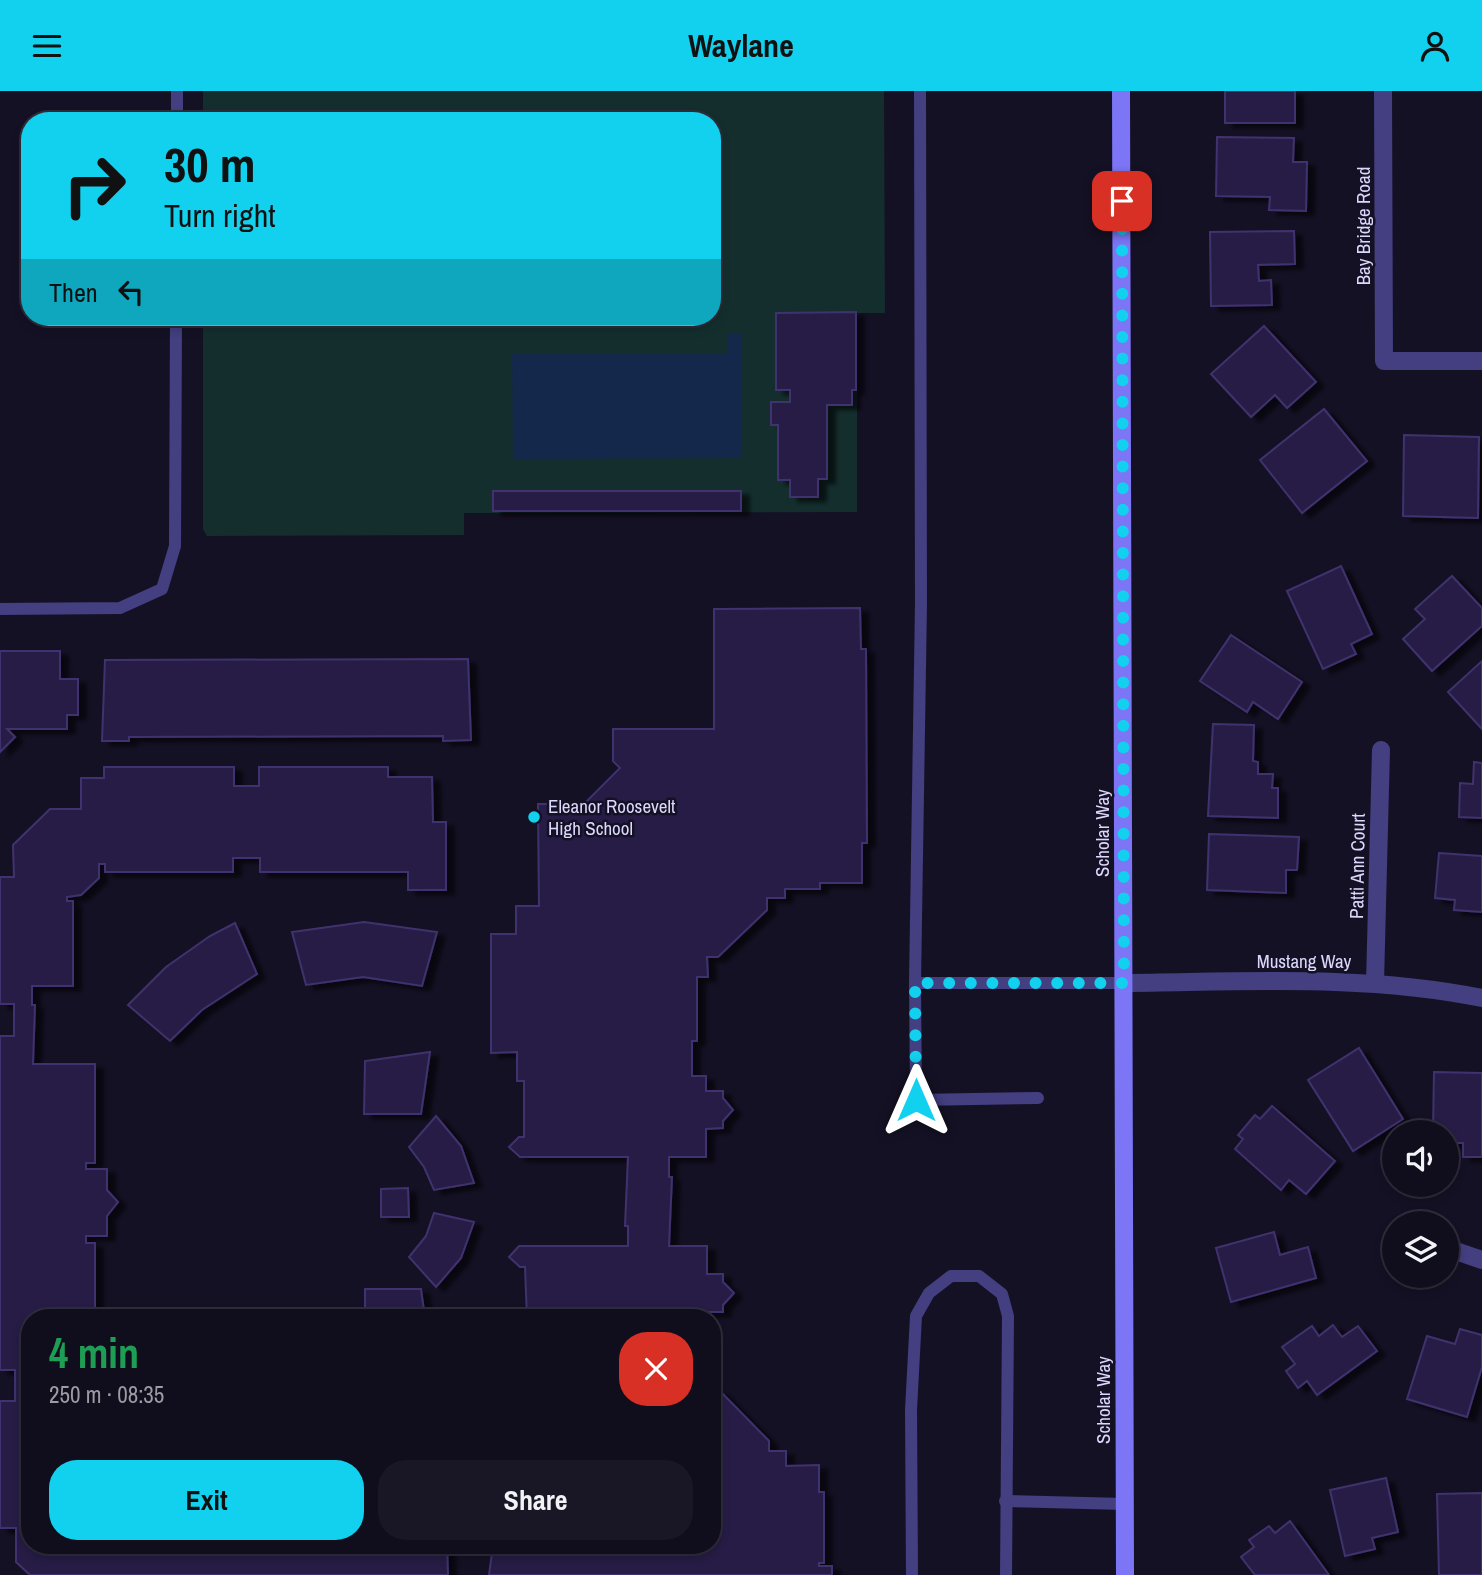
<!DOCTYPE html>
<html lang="en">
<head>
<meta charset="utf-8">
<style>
	body { margin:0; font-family:"Archivo Narrow",sans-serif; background:#191625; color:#f1f3f6; height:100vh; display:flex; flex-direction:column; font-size:26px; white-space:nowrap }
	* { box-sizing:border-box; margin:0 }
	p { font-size:23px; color:#9c9ca3 }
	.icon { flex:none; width:38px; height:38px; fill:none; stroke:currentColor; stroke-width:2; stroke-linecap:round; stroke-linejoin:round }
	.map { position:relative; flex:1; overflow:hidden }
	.side { position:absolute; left:21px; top:1218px; width:700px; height:245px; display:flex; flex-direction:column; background:#100d1c; border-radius:28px; box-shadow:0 4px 10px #0003,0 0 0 2px #302d3b }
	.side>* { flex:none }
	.top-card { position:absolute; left:21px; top:21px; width:700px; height:214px; border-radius:28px; box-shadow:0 4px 10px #0003,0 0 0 2px #302d3b; background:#12d1ee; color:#111; overflow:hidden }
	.fabs { position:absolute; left:1382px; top:1029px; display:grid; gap:14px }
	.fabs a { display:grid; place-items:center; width:77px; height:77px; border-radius:50%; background:#100d1c; box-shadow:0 4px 10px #0003,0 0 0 2px #302d3b; font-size:35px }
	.pin { position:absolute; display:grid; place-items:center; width:60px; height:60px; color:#fff; margin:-30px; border-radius:14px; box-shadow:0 4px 10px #0006 }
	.me { position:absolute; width:77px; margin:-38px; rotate:0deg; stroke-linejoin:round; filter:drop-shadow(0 0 5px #0008) }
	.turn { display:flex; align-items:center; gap:24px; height:147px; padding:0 28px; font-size:32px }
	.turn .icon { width:91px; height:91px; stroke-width:2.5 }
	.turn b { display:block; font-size:49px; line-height:60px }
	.then { display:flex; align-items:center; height:66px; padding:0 28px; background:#0003; gap:14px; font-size:26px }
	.round { display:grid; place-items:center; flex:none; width:74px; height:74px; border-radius:28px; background:#191625 }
	.summary { display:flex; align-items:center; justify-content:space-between; height:119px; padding:0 28px }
	h1 { font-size:42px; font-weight:800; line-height:52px; color:#1e9e55 }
	.primary-button { display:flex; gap:14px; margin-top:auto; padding:14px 28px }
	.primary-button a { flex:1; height:80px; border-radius:28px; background:#12d1ee; color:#111; font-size:28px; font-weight:800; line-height:80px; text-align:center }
	.primary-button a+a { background:#191625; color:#f1f3f6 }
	header { display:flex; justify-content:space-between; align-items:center; height:91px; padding:0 28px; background:#12d1ee; color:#111; font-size:32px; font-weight:800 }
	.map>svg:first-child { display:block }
</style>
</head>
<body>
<header><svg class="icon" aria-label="menu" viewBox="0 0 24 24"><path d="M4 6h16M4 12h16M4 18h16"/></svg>Waylane<svg class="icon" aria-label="person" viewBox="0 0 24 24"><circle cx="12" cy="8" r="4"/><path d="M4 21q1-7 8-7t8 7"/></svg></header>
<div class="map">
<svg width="1482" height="1484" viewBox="0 0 1482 1484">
	<defs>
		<filter id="shadow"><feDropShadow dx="8" dy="4.5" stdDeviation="2" flood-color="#0009"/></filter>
	</defs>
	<rect width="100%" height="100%" fill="#151125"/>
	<path fill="#142e2e" d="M203 0H884L885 222H857V421L464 422V444L207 445 203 438V226H712V30H203Z"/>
	<path fill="#14284b" d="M728 242H742V367L513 368 512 263 728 262Z"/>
	<g fill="#271e44" stroke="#40326e" stroke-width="2" filter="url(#shadow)">
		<rect x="1225" y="0" width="70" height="32"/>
		<path d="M1217 46 1294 47 1293 71H1307L1306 120 1269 119 1270 106 1216 105Z"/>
		<path d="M1294 140 1295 173 1258 174 1259 190 1271 189 1272 214 1211 215 1210 141Z"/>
		<path d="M856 221V299H852V314H827V388H818V406H790V389H778V334H771V311H790V299H776V222Z"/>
		<path d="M1264 235 1316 291 1287 317 1275 304 1251 326 1211 283Z"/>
		<path d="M1324 318 1367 370 1302 422 1260 369Z"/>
		<path d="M1404 344 1479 346 1478 427 1403 425Z"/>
		<rect x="493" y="400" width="248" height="20"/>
		<path d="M1341 475 1372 543 1351 553 1356 563 1323 578 1287 500Z"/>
		<path d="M1452 485 1482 517V535L1432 580 1403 548 1425 528 1415 518Z"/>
		<path d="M860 517 861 558H866L867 752H862V792H820V798H785V807H767V819L718 866H707L708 886H697V950H692V985H706V1000H723V1007L733 1019 723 1030V1037L706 1038V1066H669V1086H672L669 1155H707V1183H723V1191L734 1202 723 1214V1221H707V1227H527L525 1176H520L509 1166 519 1155H628V1135H625L628 1066H520L509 1056 519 1046H524V990H517V961L491 962V843H516V815H539L538 713H571L578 719 620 677 613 670V638H714V518Z"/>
		<path d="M1231 544 1302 591 1278 628 1253 611 1247 621 1200 590Z"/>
		<path d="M0 560H60V588H78V624H67V638H7L15 646 0 661Z"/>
		<path d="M468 568 471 649 443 650V645L129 646V650H102L105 569Z"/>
		<path d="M1482 570V638L1448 601Z"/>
		<path d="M1213 633 1254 634 1253 670 1258 671V683H1273L1272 697H1278V727L1208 725Z"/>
		<path d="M1474 671 1482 672V727L1459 726 1460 692 1473 693Z"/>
		<path d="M104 676H234V695H259V676H388V686H432L433 731H446V799H408V781H260V767H233V781H105V773H99V787L81 804 67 806V810H73V895H32V914H35L33 973H95V1072H86V1078H107V1099L118 1111 107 1125V1145H86V1152H95V1227H30V1454H447L448 1484H30L16 1471V1437H0V1310H15V1279H0V945H14V913H0V786H14L13 754 50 718H81V687H104Z"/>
		<path d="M1209 743 1299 746 1297 779H1286V802L1207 799Z"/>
		<path d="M1439 762 1482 765V821L1454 819 1455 809 1435 807Z"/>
		<path d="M364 831 437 841 422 895 363 886 306 894 292 841Z"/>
		<path d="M235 832 257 883 202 919 170 950 128 914 166 876 210 845Z"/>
		<path d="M1359 957 1403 1028 1353 1060 1308 989Z"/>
		<path d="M430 961 421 1023H364L365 970Z"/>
		<path d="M1434 981 1482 982V1066H1463V1052H1447V1041H1433Z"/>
		<path d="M1272 1015 1335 1070 1306 1103 1289 1089 1281 1099 1235 1058 1243 1048 1238 1044 1255 1024 1260 1028Z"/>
		<path d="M436 1025 461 1055 474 1092 434 1099 424 1076 409 1056Z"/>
		<path d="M408 1097 409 1126H381V1098Z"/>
		<path d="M434 1122 474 1131 461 1167 436 1196 409 1166 426 1145Z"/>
		<path d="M1274 1141 1280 1164 1308 1156 1316 1187 1231 1211 1216 1157Z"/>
		<path d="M365 1198H421L425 1227H365Z"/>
		<path d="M1333 1234 1342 1246 1358 1235 1377 1260 1317 1304 1307 1290 1298 1297 1286 1280 1295 1273 1282 1256 1312 1235 1319 1245Z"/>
		<path d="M1460 1238 1482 1244V1276L1467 1326 1407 1308 1427 1245 1455 1253Z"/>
		<path d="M712 1300H720L769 1350V1360H786V1375L819 1374V1401H824V1472H819V1475H832V1484H489L493 1454H712Z"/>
		<path d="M1386 1387 1398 1441 1372 1447 1375 1458 1345 1465 1330 1399Z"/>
		<path d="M1482 1402V1484H1439L1437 1403Z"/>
		<path d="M1290 1430 1329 1484H1255L1241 1466 1254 1456 1249 1449 1269 1435 1275 1442Z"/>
	</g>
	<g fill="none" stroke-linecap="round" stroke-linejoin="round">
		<g stroke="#433f80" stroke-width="12">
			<path d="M177 30V0"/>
			<path d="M0 518 120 517 162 498 175 455 176 226"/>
			<path d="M915 892 921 512 920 0"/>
			<path d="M1038 1007 916 1009 915 892H1124"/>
			<path d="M1005 1410 1125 1413"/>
			<path d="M912 1484 911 1319 916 1225 929 1202 951 1185H979L1002 1203 1008 1225 1006 1484"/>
		</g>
		<g stroke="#433f80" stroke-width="18">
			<path d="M1383 0 1384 270H1482"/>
			<path d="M1124 892C1243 891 1364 883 1482 907"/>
			<path d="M1375 892 1381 659"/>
			<path d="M1447 1157 1482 1169"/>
		</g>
		<path stroke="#7c75f5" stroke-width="18" d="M1121 0 1125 1484"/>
	</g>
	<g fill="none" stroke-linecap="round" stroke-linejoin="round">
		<path stroke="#12d1ee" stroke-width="12" stroke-dasharray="0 21.6" d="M916 1009 915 892H1124L1122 110"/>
	</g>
	<circle fill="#12d1ee" stroke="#151125" stroke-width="2.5" cx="534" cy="726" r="7"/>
	<g text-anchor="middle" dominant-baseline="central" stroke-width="5" stroke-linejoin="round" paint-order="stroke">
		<g font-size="19" fill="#dcd7fc" stroke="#151125">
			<text transform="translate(1363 135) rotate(-90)">Bay Bridge Road</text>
			<text transform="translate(1102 742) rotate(-90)">Scholar Way</text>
			<text transform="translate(1357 775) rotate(-89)">Patti Ann Court</text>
			<text x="1304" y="870">Mustang Way</text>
			<text transform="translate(1103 1309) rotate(-90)">Scholar Way</text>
		</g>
		<g font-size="19" fill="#dcd7fc" stroke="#151125" text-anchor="start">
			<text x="548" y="715">Eleanor Roosevelt<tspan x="548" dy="22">High School</tspan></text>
		</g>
	</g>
</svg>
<div class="fabs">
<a><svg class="icon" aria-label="sound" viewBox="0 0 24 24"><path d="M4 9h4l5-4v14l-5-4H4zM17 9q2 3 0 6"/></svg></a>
<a><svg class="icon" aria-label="layers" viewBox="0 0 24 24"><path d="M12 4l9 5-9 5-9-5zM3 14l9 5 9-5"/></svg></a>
</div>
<div class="pin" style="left:1122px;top:110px;background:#d93025"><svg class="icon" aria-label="arrive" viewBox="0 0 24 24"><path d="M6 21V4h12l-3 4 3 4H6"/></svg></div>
<svg class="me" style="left:916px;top:1009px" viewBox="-20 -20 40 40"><path d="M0-17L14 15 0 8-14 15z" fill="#12d1ee" stroke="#fff" stroke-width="4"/></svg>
<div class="top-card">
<div class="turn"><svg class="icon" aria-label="right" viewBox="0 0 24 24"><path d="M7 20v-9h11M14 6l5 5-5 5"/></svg><div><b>30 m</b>Turn right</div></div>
<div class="then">Then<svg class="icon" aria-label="left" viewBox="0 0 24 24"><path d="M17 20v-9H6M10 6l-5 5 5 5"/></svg></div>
</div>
<section class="side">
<div class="summary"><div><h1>4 min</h1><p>250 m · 08:35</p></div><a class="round" style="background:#d93025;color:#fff"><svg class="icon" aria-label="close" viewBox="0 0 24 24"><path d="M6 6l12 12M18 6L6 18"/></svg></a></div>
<div class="primary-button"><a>Exit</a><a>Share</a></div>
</section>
</div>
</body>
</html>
